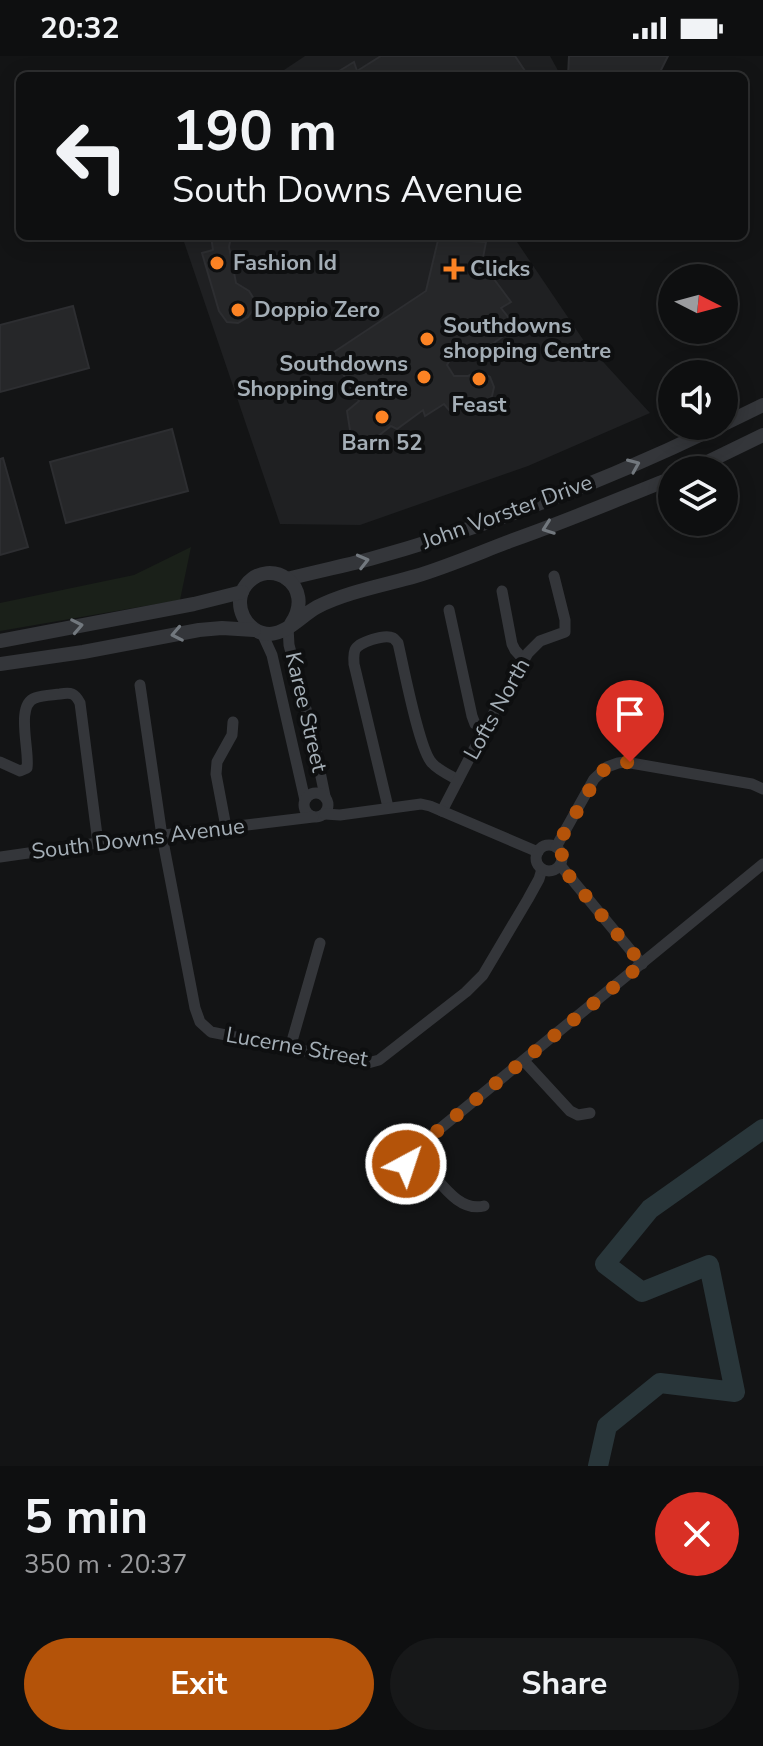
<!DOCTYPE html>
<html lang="en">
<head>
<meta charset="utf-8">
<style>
	body { margin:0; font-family:"Nunito Sans",sans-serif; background:#171819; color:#f1f3f6; height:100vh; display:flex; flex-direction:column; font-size:30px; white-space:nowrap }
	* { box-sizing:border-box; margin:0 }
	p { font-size:26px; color:#9b9c9f }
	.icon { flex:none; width:44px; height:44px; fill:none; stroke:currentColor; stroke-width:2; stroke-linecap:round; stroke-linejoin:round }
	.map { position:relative; height:1410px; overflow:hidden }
	.panel { display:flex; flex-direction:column; background:#0e0f10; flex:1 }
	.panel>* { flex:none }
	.banner { position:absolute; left:16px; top:16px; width:732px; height:168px; border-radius:12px; box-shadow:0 4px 20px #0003,0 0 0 2px #2e2f30; background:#0e0f10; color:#f1f3f6; overflow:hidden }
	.needle { width:52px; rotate:96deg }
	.buttons { position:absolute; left:658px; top:208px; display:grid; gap:16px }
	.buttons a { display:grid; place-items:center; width:80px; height:80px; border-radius:50%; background:#0e0f10; box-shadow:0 4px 20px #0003,0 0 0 2px #2e2f30; font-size:40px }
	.pin { position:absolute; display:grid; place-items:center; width:68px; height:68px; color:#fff; margin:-82px -34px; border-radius:50% 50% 50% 0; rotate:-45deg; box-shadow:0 0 8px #0007 }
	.pin .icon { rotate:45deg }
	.me { position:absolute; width:88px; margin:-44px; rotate:40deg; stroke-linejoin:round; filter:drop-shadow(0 0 6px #0008) }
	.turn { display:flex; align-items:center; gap:28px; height:168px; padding:0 24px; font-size:36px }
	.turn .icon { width:104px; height:104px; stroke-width:2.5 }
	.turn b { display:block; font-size:56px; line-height:68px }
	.round { display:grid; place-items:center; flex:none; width:84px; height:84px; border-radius:42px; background:#171819 }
	.headline { display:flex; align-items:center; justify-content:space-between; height:136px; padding:0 24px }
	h1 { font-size:48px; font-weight:700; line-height:60px }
	.cta { display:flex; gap:16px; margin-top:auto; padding:16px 24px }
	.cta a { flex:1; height:92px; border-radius:48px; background:#b45309; color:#fff; font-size:32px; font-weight:700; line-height:92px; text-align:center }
	.cta a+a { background:#171819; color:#f1f3f6 }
	.status { display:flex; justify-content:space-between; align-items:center; height:56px; padding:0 40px; background:#0e0f10; direction:ltr }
	.status svg { height:22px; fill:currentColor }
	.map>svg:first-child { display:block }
</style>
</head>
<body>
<div class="status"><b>20:32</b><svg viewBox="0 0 49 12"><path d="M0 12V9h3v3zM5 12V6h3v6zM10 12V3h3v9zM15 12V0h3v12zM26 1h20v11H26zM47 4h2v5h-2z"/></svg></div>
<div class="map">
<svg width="763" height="1410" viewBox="0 0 763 1410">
	<rect width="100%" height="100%" fill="#131415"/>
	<g fill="#1f2022">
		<path d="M305 0H550L561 20H275Z"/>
		<path d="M182 180H513L584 285 650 357 528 410 360 469 280 468Z"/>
	</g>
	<path fill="#1a2019" d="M191 491 180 544 0 575V547L134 519Z"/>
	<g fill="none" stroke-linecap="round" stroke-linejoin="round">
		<path stroke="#29363a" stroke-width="20" d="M598 1410 607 1370 660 1327 735 1336 709 1209 642 1236 605 1208 650 1153 763 1073"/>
	</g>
	<g fill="#262729" stroke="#2d2e31" stroke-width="2">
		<path d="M381 0H515L525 15 517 20H331L354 6 357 15Z"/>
		<path d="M569 0H668L658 20H568Z"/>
		<path d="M211 180H231L229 191 236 227 249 235 254 243V252L248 261 238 267 227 266 219 255 202 197 213 194Z"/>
		<path d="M439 180H471L470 185 486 186 482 207 511 246 501 252 516 271 477 299 456 294 447 309 454 320H468L475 317H483L490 321 494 331 492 340 486 346 475 347 464 344 449 354 444 348 425 360 423 354 397 373 391 370 364 391 350 374 347 355 359 345 340 313 332 314 325 302 426 235Z"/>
		<path d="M73 250 89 312 0 336V269Z"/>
		<path d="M172 373 188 435 66 467 50 406Z"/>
		<path d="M3 402 28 491 0 499V403Z"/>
	</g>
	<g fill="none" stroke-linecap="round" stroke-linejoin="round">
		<g stroke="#34363a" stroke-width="11">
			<path d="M502 535 512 588 515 594 524 604"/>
			<path d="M449 554 472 660 475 668 484 674"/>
			<path d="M288 571 289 589 311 672 325 740"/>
			<path d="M262 577 272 599 305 744"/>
			<path d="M140 629 162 780 195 952 200 966 211 976 361 1006 368 1007 379 1004 466 936 483 919 528 843 539 823 542 813"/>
			<path d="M0 706 20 715 27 712C30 695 15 649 35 642 43 639 53 639 60 638 71 636 75 637 80 647L98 787"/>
			<circle cx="316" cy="749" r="12"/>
			<path d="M388 751 354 608C354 603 353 599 355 594 358 586 385 578 393 582 395 583 396 585 398 587 403 608 419 694 432 707 438 714 449 719 458 724"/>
			<path d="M442 755 484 674 528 597 540 585 565 576V564L554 520"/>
			<path d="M325 758 340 759 421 748 430 750 538 796"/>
			<path d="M226 771 216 718 217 706 232 679 233 666"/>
			<circle cx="549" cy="802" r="13"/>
			<path d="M556 791 594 723 607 711 618 707 625 706 752 728 763 733"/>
			<path d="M0 801 98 787 313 761"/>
			<path d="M560 809 642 908"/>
			<path d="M290 992 320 887"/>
			<path d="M524 1005 570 1055 578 1059 590 1057"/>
			<path d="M420 1089 427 1093 431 1104 427 1112 416 1115 406 1108 405 1100 409 1093 420 1089 763 808"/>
			<path d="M427 1112C442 1128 459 1156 484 1150"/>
		</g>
		<g stroke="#34363a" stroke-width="14">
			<path d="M724 368 763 349"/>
			<path d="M691 414 763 379"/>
			<path d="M287 523C315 516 343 510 370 503 490 470 607 424 719 370"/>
			<path d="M291 568C317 530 270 499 246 529 231 548 246 578 270 578 288 577 302 559 317 551 346 536 385 529 416 520 449 510 481 496 513 484 567 465 619 443 672 422"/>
			<path d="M0 585 194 548 242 536"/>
			<path d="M0 608 83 596 199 574 222 572 254 574"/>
		</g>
	</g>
	<defs><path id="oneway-chevron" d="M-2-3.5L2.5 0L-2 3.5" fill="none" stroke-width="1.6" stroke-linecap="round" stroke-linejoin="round" transform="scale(2)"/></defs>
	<g stroke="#72787e">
		<use href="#oneway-chevron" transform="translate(634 409) rotate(-23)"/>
		<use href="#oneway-chevron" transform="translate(548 472) rotate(160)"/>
		<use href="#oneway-chevron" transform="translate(363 505) rotate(-14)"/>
		<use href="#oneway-chevron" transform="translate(77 570) rotate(-11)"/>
		<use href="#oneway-chevron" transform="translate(177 578) rotate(169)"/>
	</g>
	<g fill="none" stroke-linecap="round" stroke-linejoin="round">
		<path stroke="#b45309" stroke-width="14" stroke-dasharray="0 25.2" d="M406 1108C403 1097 408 1089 420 1089L642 908 560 809 562 799 556 791 600 716 618 707 630 706"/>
	</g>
	<g fill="#fc8324" stroke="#0e0f10" stroke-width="3">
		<circle cx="217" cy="207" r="8"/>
		<path d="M450 201h8v8h8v8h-8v8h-8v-8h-8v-8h8z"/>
		<circle cx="238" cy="254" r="8"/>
		<circle cx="427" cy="283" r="8"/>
		<circle cx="424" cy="321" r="8"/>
		<circle cx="479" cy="323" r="8"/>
		<circle cx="382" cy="361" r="8"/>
	</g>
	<g text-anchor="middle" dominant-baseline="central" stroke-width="8" stroke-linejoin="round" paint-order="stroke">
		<g font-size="22" font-weight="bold" fill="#a4aeb6" stroke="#0e0f10" text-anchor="start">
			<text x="233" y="207">Fashion Id</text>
			<text x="470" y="213">Clicks</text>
			<text x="254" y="254">Doppio Zero</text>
			<text x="443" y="270">Southdowns<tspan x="443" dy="25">shopping Centre</tspan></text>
			<text x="408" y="308" text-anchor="end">Southdowns<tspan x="408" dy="25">Shopping Centre</tspan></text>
			<text x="479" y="349" text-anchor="middle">Feast</text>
			<text x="382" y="387" text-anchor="middle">Barn 52</text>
		</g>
		<g font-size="22" fill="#a4aeb6" stroke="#0e0f10">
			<text transform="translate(507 456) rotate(-20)">John Vorster Drive</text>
			<text transform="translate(497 653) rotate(-61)">Lofts North</text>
			<text transform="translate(306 656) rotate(77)">Karee Street</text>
			<text transform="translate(138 783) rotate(-7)">South Downs Avenue</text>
			<text transform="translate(297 991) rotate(10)">Lucerne Street</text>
		</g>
	</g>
</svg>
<div class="buttons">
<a><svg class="needle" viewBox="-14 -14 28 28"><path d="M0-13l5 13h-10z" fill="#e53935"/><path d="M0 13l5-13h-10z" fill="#9b9c9f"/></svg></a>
<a><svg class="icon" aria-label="sound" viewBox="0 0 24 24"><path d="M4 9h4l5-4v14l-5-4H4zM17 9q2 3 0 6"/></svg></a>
<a><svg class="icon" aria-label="layers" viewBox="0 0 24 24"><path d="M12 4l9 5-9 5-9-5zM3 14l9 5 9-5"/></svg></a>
</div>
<div class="pin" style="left:630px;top:706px;background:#d93025"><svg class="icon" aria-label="arrive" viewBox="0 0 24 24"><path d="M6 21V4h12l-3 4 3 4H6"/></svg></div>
<svg class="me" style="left:406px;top:1108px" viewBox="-20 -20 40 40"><circle r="17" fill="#b45309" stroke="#fff" stroke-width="3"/><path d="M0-11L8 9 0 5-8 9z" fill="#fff"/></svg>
<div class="banner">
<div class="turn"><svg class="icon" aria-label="left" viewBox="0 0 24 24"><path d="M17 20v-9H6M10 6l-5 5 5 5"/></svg><div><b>190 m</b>South Downs Avenue</div></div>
</div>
</div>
<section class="panel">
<div class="headline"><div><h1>5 min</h1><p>350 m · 20:37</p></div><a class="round" style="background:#d93025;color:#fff"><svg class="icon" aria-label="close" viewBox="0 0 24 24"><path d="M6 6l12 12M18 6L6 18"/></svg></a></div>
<div class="cta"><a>Exit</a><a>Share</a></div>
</section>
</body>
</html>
